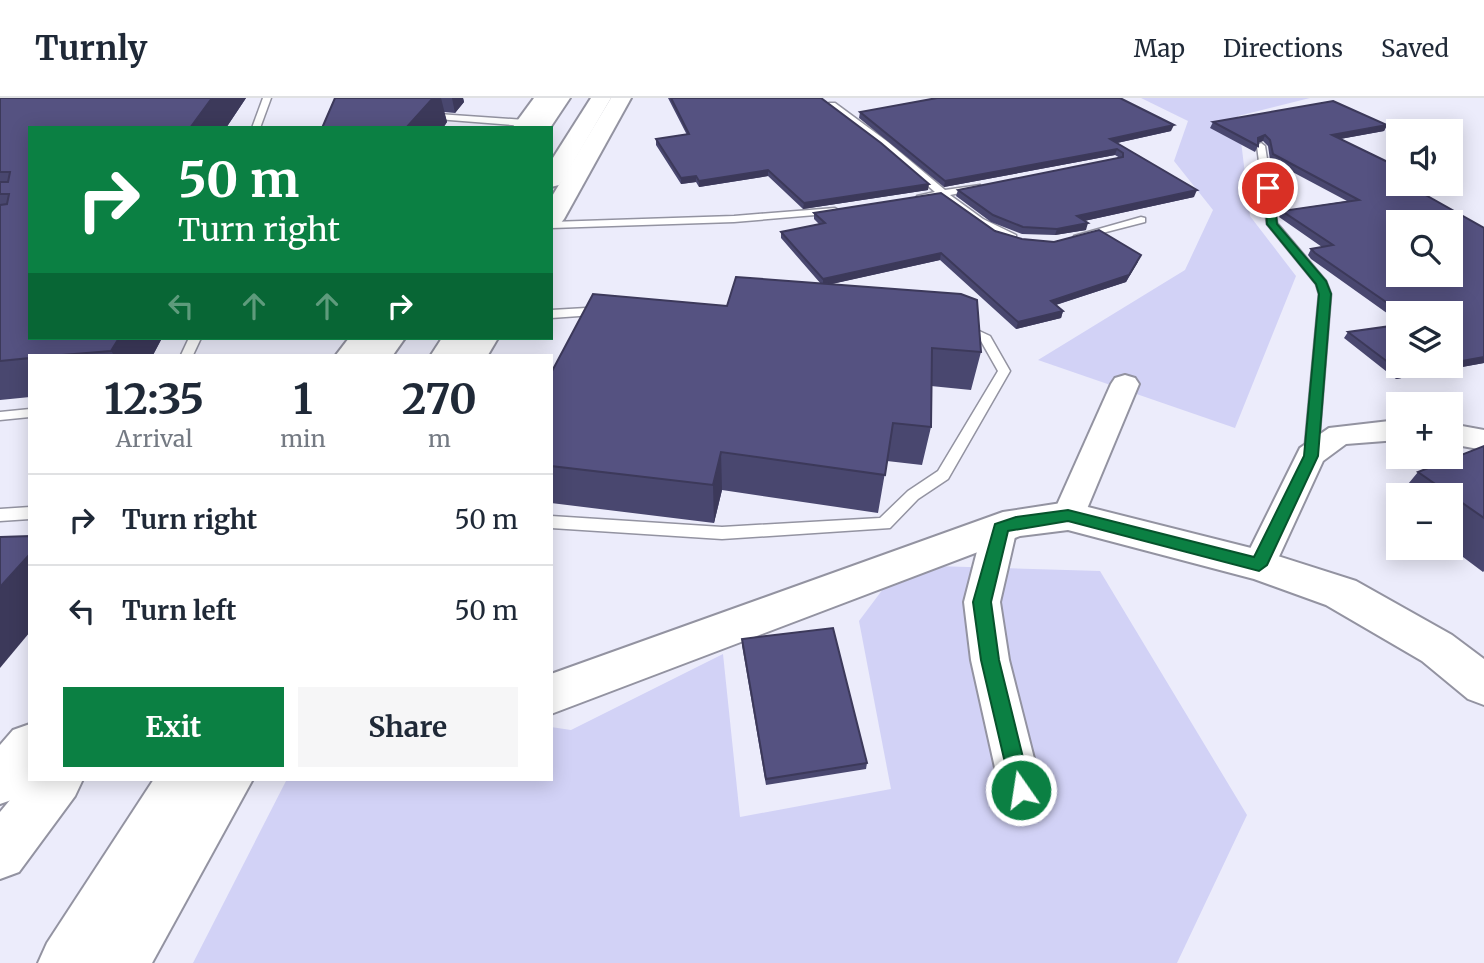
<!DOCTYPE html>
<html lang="en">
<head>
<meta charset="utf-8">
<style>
	body { margin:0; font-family:Merriweather,serif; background:#f6f6f7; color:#1f2937; height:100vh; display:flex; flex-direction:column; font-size:26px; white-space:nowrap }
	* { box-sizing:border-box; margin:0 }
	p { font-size:23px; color:#747a83 }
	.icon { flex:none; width:38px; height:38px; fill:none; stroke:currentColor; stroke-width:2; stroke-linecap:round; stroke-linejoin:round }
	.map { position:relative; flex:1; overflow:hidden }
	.details { position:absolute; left:28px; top:256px; width:525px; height:427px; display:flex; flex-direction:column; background:#fff; border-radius:0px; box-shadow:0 4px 18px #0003 }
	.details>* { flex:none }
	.banner { position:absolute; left:28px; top:28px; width:525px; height:214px; border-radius:0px; box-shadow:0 4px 18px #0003; background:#0b8043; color:#fff; overflow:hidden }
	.buttons { position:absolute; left:1386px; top:21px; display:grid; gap:14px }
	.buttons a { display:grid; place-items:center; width:77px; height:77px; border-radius:0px; background:#fff; box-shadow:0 4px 18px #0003; font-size:35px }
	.pin { position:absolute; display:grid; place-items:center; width:60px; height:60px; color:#fff; margin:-30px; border:4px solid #fff; border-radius:50%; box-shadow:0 2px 7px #0007 }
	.me { position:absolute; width:77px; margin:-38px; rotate:347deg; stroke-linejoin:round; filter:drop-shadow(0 0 5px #0008) }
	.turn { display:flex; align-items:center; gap:24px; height:147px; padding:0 35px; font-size:32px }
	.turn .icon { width:91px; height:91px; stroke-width:2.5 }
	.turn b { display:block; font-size:49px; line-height:60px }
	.lanes { display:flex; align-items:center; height:66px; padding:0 35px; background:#0003; justify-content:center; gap:35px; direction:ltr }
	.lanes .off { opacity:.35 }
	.eta { display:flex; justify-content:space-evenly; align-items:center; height:119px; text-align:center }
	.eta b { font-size:42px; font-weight:700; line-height:49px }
	.action { display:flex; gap:14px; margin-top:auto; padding:14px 35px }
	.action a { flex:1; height:80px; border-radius:0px; background:#0b8043; color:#fff; font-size:28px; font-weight:700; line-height:80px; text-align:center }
	.action a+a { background:#f6f6f7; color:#1f2937 }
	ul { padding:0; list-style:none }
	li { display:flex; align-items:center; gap:21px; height:91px; padding:0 35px; border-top:2px solid #e0e1e3 }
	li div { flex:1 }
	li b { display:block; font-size:26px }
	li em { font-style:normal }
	header { display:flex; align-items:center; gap:42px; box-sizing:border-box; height:98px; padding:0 35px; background:#fff; border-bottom:2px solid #e0e1e3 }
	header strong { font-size:33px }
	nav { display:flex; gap:38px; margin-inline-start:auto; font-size:24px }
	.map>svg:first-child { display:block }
</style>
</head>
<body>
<header>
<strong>Turnly</strong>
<nav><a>Map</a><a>Directions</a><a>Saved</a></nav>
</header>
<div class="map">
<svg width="1484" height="865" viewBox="0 0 1484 865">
	<rect width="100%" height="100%" fill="#ececfb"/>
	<g fill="#d2d2f6">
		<path d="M1141 0H1310L1238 18 1250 118 1296 178 1235 330 1038 262 1185 172 1213 112 1174 63 1188 23Z"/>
		<path d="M901 467 1100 473 1247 717 1177 865H193L287 681H551V629L571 632 723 556 740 719 891 691 859 523Z"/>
	</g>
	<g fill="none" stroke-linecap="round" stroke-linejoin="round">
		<defs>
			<g id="lane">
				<path d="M263 0H271L260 30H252Z"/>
				<path d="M421 0H431L435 15 438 16 525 22 529 25 525 28 437 21 428 18Z"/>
				<path d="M829 5H835L888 44 945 92 980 87V91L950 97 983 121 1016 137V141C993 143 958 113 941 99L917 102V98L935 94 882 48 829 9Z"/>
				<path d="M1261 45 1265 48 1277 125 1326 183 1331 196 1318 357 1311 362 1304 357 1319 196 1316 186 1267 126 1257 48Z"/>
				<path d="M835 110 840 113 839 115 734 124 551 130V124L734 118Z"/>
				<path d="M1141 119 1145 120V124L1079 141 1074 138Z"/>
				<path d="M604 209 608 210V216L551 220V212Z"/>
				<path d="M960 224 990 238 1010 273 948 381 918 401 890 430 722 441 551 430V418L722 429 880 420 908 393 938 373 998 273 981 243 956 231V225Z"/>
				<path d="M189 240H201L193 257H181Z"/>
				<path d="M30 311V319L0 322V314Z"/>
				<path d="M30 409V421L0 423V411Z"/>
			</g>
			<g id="street">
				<path d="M1125 277 1135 280 1139 286 1084 418 1080 426 1068 430 1056 426 1052 418 1111 286 1115 280Z"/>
				<path d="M1398 322V342L1346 346 1323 363 1271 476 1259 480 1247 476 1242 467 1300 350 1329 330Z"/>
				<path d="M1451 326 1484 332V352L1451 346Z"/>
				<path d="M1000 418 1012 421 1017 430 1000 504 1009 562 1042 692 1036 707 1021 713 1006 707 1000 692 971 562 964 504 983 430 988 421Z"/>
			</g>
			<g id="secondary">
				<path d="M534 0H554L533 30H512Z"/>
				<path d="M611 0H631L564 121 560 126 551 128V100Z"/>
				<path d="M349 240H380L367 257H336Z"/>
				<path d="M468 240H498L488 257H458Z"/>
				<path d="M1068 404 1259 452 1356 483 1452 537 1484 561V607L1468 601 1422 563 1326 507 1254 481 1068 432 1020 438 551 616V576L1003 414Z"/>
				<path d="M30 626V681H33L17 700 0 706V647L13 632Z"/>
				<path d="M201 681H253L152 865H91L100 845Z"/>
			</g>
			<g id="highway">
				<path d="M550 0H570L550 30H529Z"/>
				<path d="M591 0H611L563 82 559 87 551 89V63Z"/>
				<path d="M375 240H405L393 257H363Z"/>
				<path d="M442 240H472L461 257H431Z"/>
				<path d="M30 678V681H83L75 698 19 774 0 781V714Z"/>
				<path d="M154 681H207L199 698 99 865H38L47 845Z"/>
			</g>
		</defs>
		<use href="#lane" stroke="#9393a1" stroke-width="3"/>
		<use href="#street" stroke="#9393a1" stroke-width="4"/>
		<use href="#secondary" stroke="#9393a1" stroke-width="4"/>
		<use href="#highway" stroke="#9393a1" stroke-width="4"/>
		<use href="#lane" fill="#fff" fill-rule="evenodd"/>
		<use href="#street" fill="#fff" fill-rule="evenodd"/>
		<use href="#secondary" fill="#fff" fill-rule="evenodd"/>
		<use href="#highway" fill="#fff" fill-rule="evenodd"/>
	</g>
	<g fill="#49476f">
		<path d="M0 0H246L226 30H30V240H162L153 257H30V299L0 302Z"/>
		<path d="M335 0H463L464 4 455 15 444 14 447 24 443 30H322Z"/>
		<path d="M668 0H821L928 92 803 111 768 78 699 89 696 84 681 86 656 47V41L687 37Z"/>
		<path d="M860 14 1171 33 1117 45 1194 99 1084 123 1086 132 1055 137 1022 136 991 124 956 98 958 92 1120 60 1115 57 944 89 859 20Z"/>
		<path d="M1213 24 1387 27 1384 33 1340 41 1398 86 1484 130V265L1396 281 1344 240 1348 234 1398 268 1451 215H1398V223L1311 161 1308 157 1311 151 1322 149 1279 119 1282 113 1347 103 1270 62 1268 48 1263 43 1258 45V48L1255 54 1210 30Z"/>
		<path d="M814 115 995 133 1022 141 1138 164 1126 184 1056 207 1063 213 1061 220 1016 231 940 162 831 186 981 254 971 292 931 288V329L922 367 887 363 878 415 722 392 714 425 551 405V275L727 208 821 186 781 140V134L819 126 814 121Z"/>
		<path d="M1484 348V473L1483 474 1451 450V397H1399L1418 374Z"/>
		<path d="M1398 398V411L1391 406Z"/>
		<path d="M742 541 867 665 866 671 766 687 742 547Z"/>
	</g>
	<g fill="#3c395a">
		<path d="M212 0H246L226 30H190Z"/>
		<path d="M433 0H441L447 24 443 30H406Z"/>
		<path d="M452 0H463L464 4 455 15Z"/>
		<path d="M1174 27 1171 33 1108 47 1110 41Z"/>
		<path d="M1387 27 1384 33 1329 43 1332 37Z"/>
		<path d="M1265 37 1263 43 1255 46 1258 40Z"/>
		<path d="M1117 51 1115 57 944 89 945 83Z"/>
		<path d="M768 72V78L699 89V83Z"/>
		<path d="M696 78V84L681 86V80Z"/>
		<path d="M929 86 928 92 803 111 804 105Z"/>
		<path d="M1197 92 1194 99 1075 125 1077 118Z"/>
		<path d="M1088 125 1086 132 1055 137 1057 131Z"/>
		<path d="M941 155 940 162 823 188V181Z"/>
		<path d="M1141 157 1126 184 1049 209 1051 203Z"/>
		<path d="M1063 213 1061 220 1016 231 1018 224Z"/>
		<path d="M119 240H162L153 257H114L111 253Z"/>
		<path d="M1484 259V265L1396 281 1401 274 1436 268H1451V265Z"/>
		<path d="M721 354 722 392 714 425 713 387Z"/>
		<path d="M30 456V534L0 570V489Z"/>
	</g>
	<g fill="#555281" stroke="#3c395a" stroke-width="2" fill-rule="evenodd">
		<path d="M0 0H212L190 30H30V240H119L111 253 62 257H30V260L0 263V107L7 106 9 96H0V84H8L10 74H0Z"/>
		<path d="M335 0H433L406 30H322Z"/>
		<path d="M671 0H821L881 45 929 86 804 105 768 72 699 83 696 78 681 80 656 41 689 36Z"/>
		<path d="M937 0H1120L1174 27 1110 41 1197 92 1077 118 1088 125 1057 131 1023 129 993 117 958 92 1123 59V55L1117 51 945 83 860 14Z"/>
		<path d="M1333 3 1387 27 1332 37 1398 69V78L1393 79 1398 82V86H1406L1484 130V259L1451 265V215H1402L1315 155 1311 151 1333 147 1282 113 1359 102 1273 56 1270 42 1265 37 1258 40V48L1213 24ZM1398 124H1451V177H1398Z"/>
		<path d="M941 95 995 133 1022 141 1054 144 1099 132 1141 157 1129 177 1051 203 1063 213 1018 224 941 155 823 181 781 134 825 125 814 115Z"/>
		<path d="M736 179 961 196 977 202 981 254 932 250 931 329 893 325 885 377 721 354 713 387 551 368V275L593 196 727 208Z"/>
		<path d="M1398 227V268H1436L1401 274 1348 234Z"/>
		<path d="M1484 348V420L1418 374Z"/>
		<path d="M30 438V456L0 489V439Z"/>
		<path d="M833 530 867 665 766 681 742 541Z"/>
	</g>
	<path fill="#0b8043" stroke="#07532c" stroke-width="2" d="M1265 88 1273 90 1277 126 1326 183 1331 196 1318 358 1267 467 1259 473 1068 423 1008 433 991 504 999 562 1031 692 1028 699 1021 702 1013 699 981 562 973 504 995 426 1016 419 1068 412 1254 459 1304 358 1319 196 1316 186 1267 126Z"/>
</svg>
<div class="buttons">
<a><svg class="icon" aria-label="sound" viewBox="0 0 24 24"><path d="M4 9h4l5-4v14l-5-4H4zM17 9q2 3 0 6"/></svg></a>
<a><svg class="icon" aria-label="search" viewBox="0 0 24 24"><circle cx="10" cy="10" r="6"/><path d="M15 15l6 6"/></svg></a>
<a><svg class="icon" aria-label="layers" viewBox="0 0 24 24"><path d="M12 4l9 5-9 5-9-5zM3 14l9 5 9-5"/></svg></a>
<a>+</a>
<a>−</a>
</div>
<div class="pin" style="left:1268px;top:90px;background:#d93025"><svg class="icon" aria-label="arrive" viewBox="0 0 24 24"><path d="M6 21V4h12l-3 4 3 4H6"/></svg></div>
<svg class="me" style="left:1021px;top:692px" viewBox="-20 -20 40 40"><circle r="17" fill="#0b8043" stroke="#fff" stroke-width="3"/><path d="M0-11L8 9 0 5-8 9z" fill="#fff"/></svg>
<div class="banner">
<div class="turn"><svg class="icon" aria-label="right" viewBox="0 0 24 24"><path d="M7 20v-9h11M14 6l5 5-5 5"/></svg><div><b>50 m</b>Turn right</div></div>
<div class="lanes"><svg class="icon off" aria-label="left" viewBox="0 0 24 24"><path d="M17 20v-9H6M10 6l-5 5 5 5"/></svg><svg class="icon off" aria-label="ahead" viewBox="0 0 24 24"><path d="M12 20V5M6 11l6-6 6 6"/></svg><svg class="icon off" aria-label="ahead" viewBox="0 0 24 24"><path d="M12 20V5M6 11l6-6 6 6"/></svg><svg class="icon" aria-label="right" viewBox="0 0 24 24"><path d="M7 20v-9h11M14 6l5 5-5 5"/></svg></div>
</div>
<section class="details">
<div class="eta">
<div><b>12:35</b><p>Arrival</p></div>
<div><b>1</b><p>min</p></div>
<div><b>270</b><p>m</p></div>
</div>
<ul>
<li><svg class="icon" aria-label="right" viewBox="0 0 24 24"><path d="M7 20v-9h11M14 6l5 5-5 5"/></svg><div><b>Turn right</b></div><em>50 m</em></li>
<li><svg class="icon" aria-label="left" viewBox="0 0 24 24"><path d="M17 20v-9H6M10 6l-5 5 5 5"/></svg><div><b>Turn left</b></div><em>50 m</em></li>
</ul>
<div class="action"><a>Exit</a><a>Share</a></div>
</section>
</div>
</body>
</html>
